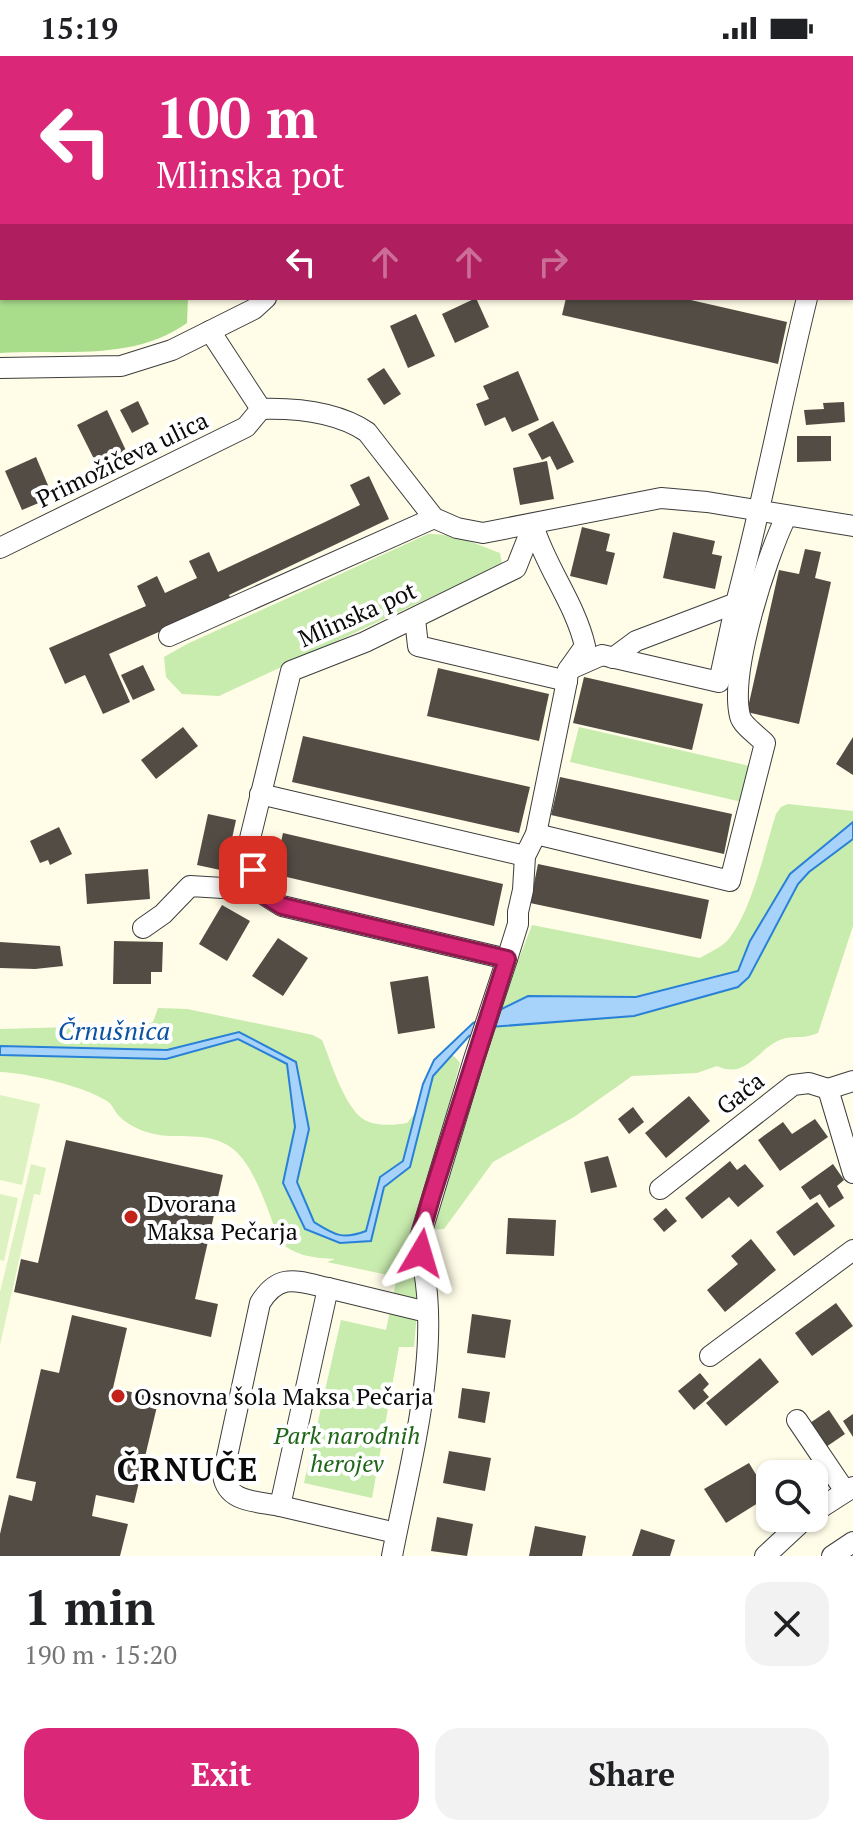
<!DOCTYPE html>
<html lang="en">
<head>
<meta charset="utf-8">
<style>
	body { margin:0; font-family:"PT Serif",serif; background:#f2f2f2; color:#202124; height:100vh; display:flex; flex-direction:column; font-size:30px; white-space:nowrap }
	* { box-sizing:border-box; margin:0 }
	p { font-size:26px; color:#757577 }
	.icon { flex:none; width:44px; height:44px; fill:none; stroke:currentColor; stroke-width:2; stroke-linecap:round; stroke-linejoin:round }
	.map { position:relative; height:1500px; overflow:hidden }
	.drawer { display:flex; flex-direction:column; background:#fff; flex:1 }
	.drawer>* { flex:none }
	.hud { position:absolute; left:0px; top:0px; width:854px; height:244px; box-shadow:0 2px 6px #0004; background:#db2777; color:#fff; overflow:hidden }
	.tools { position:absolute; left:756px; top:1404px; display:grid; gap:16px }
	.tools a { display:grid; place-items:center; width:72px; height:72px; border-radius:16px; background:#fff; box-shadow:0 2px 6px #0004; font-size:40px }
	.pin { position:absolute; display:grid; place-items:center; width:68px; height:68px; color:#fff; margin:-34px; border-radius:16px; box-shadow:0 4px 12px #0006 }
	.me { position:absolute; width:88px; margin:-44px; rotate:7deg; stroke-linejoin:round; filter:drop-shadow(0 0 6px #0008) }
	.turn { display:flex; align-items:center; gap:28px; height:168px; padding:0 24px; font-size:36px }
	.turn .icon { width:104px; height:104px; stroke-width:2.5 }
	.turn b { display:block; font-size:56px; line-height:68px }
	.lanes { display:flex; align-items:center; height:76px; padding:0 24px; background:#0003; justify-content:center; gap:40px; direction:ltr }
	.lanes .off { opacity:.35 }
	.round { display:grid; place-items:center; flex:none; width:84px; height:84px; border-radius:24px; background:#f2f2f2 }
	.summary { display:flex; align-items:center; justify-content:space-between; height:136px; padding:0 24px }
	h1 { font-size:48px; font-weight:700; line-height:60px }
	.action { display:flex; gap:16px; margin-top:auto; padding:16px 24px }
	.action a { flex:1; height:92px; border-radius:24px; background:#db2777; color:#fff; font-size:32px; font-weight:700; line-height:92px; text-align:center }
	.action a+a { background:#f2f2f2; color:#202124 }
	.status { display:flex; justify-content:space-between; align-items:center; height:56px; padding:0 40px; background:#fff; direction:ltr }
	.status svg { height:22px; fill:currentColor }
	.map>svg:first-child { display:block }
</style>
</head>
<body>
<div class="status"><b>15:19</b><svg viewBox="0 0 49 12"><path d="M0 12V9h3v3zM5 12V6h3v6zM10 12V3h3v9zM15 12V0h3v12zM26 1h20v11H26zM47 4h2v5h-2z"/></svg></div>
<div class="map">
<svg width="853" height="1500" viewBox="0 0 853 1500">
	<rect width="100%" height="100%" fill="#fffde7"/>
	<g fill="#c8ebae">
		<path d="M428 478C452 477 477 488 500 497L502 508 219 640 182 638 166 621 164 601 187 588Z"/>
		<path d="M579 671 754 711 746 747 570 706Z"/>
		<path d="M788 748 853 755V870L818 977C804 983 798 980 786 982 759 988 748 1025 717 1010L697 1017 632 1020 574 1061 493 1106 444 1173 427 1174 488 982 532 869 700 902C708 897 720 892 727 885 752 856 764 795 776 758L781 751Z"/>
		<path d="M158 952 187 953 313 979 322 984C331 1006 344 1050 363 1063 375 1071 394 1069 407 1067 416 1057 423 1044 429 1032 434 1020 435 1005 446 997L455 1001 460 1007 413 1184 419 1233 414 1291H399L372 1442 304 1427 341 1264 386 1274 397 1221 327 1206 335 1203C314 1202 296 1200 280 1186 269 1159 256 1111 233 1093 208 1073 178 1085 150 1077 139 1074 126 1068 118 1059 114 1054 112 1048 107 1045 83 1030 28 1017 0 1016V973L144 969 153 966Z"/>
	</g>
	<path fill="#a9dd8c" d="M0 0H276L2 2V242H188L187 267C133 306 62 293 0 297Z"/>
	<g fill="#dcf2c1">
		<path d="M0 1039 40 1048 22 1129 0 1124Z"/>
		<path d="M31 1108 46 1112 40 1139 34 1138 0 1289V1236Z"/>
		<path d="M0 1138 18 1142 4 1205 0 1204Z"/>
	</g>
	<path fill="#a7d3fb" stroke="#2980d7" stroke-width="2" d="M853 766V783L809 816 798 828 749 921 738 931 634 960 490 971 469 980 433 1020 410 1111 384 1131 371 1185 340 1187 305 1173 283 1127 295 1071 287 1008 238 983 166 1003 0 999V990L167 994 239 976 296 1006 309 1073 297 1126 314 1166C335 1179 342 1184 366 1175L380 1121 403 1105 423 1028 434 1004 473 967 528 940 636 941 738 915 750 885 790 818Z"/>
	<g fill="#534c45">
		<path d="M476 242 489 271 455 287 442 258Z"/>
		<path d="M566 242H682L787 266 778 308 562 259Z"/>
		<path d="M416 258 435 300 408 312 390 270Z"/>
		<path d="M384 312 401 338 384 349 367 323Z"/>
		<path d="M518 315 539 364 512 376 505 361 485 370 476 348 489 343 483 330Z"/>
		<path d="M138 345 149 368 132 377 120 354Z"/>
		<path d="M844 346 845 366 806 369 804 354 824 353 823 347Z"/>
		<path d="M107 354 129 401 100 415 77 369Z"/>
		<path d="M553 365 574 406 557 414 550 400 542 404 528 378Z"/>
		<path d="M797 380H831V405L797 406Z"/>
		<path d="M36 401 53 441 22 454 5 415Z"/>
		<path d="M547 405 554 443 520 449 513 412Z"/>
		<path d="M369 420 389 463 229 539 231 544 109 598 130 646 103 658 85 619 65 628 49 592 146 550 137 530 157 520 165 537 197 522 189 505 209 496 218 516 323 467 360 449 350 429Z"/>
		<path d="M582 471 610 478 606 495 615 497 607 529 570 520Z"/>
		<path d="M673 476 715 485 712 498 722 500 715 533 663 522Z"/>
		<path d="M805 493 821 496 815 522 831 526 799 668 747 656 779 514 799 518Z"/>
		<path d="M143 609 155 634 133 644 121 619Z"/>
		<path d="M438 612 549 638 539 685 427 660Z"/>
		<path d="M584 621 703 648 692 694 573 667Z"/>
		<path d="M183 671 198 690 156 723 141 704Z"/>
		<path d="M303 680 530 731 519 777 292 726Z"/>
		<path d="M853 681V719L836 708Z"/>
		<path d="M560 721 732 758 724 798 551 759Z"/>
		<path d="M208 758 236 764 225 815 197 809Z"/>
		<path d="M59 771 72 798 50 809 48 804 40 807 30 785Z"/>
		<path d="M283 777 503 828 494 870 274 818Z"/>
		<path d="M538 808 709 844 701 883 530 847Z"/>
		<path d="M148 813 150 843 87 848 85 818Z"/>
		<path d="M222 849 250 865 227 905 199 888Z"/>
		<path d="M278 882 308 902 283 940 252 920Z"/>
		<path d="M114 885 163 886 162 916H151V928H113Z"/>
		<path d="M0 886 60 890 63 910 35 913 0 912Z"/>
		<path d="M428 920 435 972 398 978 390 926Z"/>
		<path d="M689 1040 710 1065 666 1102 645 1077Z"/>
		<path d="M633 1051 644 1066 629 1078 618 1063Z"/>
		<path d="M815 1063 828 1081 780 1115 758 1084 783 1066 792 1078Z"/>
		<path d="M66 1084 223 1119 195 1243 218 1248 211 1281 14 1236 21 1203 38 1207Z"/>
		<path d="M608 1100 617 1131 591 1137 584 1106Z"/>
		<path d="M730 1105 737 1114 745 1108 764 1130 738 1151 729 1141 702 1163 685 1142Z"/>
		<path d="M833 1108 844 1124 837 1130 844 1142 829 1152 820 1138 810 1144 801 1131Z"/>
		<path d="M817 1146 835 1170 794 1200 776 1176Z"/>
		<path d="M666 1152 677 1165 664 1176 653 1163Z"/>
		<path d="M508 1162 556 1164 554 1200 506 1198Z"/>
		<path d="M751 1183 776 1214 725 1256 707 1234 738 1208 731 1200Z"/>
		<path d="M836 1247 853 1270 812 1300 795 1277Z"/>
		<path d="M472 1258 511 1264 505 1302 467 1297Z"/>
		<path d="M72 1259 127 1272 113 1332 159 1342 134 1447 96 1439 92 1460 128 1468 120 1500H0V1478L9 1439 32 1445 36 1426 16 1422 41 1313 59 1317Z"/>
		<path d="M760 1302 779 1326 726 1370 706 1347Z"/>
		<path d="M700 1317 709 1328 703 1334 709 1341 694 1354 678 1335Z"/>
		<path d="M462 1332 490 1336 485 1367 458 1362Z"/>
		<path d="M829 1354 845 1378 826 1391 810 1367Z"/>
		<path d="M853 1358V1381L843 1365Z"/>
		<path d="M449 1395 491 1402 485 1435 443 1427Z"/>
		<path d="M749 1407 769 1440 726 1467 704 1433Z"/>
		<path d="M437 1461 473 1468 467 1500 431 1495Z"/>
		<path d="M535 1470 586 1480 582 1500H529Z"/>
		<path d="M641 1473 675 1484 670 1500H632Z"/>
	</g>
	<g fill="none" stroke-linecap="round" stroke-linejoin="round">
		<defs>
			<g id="minor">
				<path d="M420 0 422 2"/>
				<path d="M467 0 471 2"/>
				<path d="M717 2 718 0"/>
				<path d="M210 275 261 353C297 352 337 356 367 376L434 462 457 472 483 477 661 442 707 446 853 470"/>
				<path d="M0 312 121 310 172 294 254 253 266 242"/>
				<path d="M0 492 246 371 261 353"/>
				<path d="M415 563 418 590 567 625 568 614 585 590C575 547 546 512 533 469"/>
				<path d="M169 580 434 462"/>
				<path d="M613 602 636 585 736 547C763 446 782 344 807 242"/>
				<path d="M568 614 602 599 719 626 736 547"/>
				<path d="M260 738 525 800"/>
				<path d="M536 778 730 825 765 687C757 679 742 669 740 660 729 616 766 502 786 461"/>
				<path d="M143 872 163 858 190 830 223 832 253 814"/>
				<path d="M507 903 518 868V856L523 834 525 800 536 778 567 625"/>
				<path d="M828 1033 853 1025"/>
				<path d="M660 1133 793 1029 809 1027 828 1033 853 1117"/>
				<path d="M710 1300 853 1194"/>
				<path d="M797 1364 845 1435"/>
				<path d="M280 1450C257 1445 227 1447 223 1419L260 1247C279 1216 297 1225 328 1232"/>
				<path d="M814 1456 853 1431"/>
				<path d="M396 1477 280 1450 328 1232 427 1256"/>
				<path d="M392 1500C410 1405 446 1283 418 1188L474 1003 507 903 282 850 266 840 245 803 291 615 365 586 516 512 533 469"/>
				<path d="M765 1500 806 1462"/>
				<path d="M832 1500 853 1486"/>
			</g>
		</defs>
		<use href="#minor" stroke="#3d3d3d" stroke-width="22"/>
		<use href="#minor" stroke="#fff" stroke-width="20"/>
	</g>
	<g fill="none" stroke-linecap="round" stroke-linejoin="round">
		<defs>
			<path id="route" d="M253 814 266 840 282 850 507 903 431 1142 418 1188 421 1197"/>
		</defs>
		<use href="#route" stroke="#8e194d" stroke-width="20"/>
		<use href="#route" stroke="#db2777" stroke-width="14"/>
	</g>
	<g fill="#c22219" stroke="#fff" stroke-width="3">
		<circle cx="131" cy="1161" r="8"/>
		<circle cx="118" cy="1340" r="8"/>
	</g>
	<g text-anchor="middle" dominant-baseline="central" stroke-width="8" stroke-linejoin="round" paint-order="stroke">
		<g font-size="24" fill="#0a0a0a" stroke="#fff">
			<text transform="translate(122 403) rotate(-26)">Primožičeva ulica</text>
			<text transform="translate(357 558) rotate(-24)">Mlinska pot</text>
			<text transform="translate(740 1037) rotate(-38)">Gača</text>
		</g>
		<g font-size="24" fill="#0a0a0a" stroke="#fff" text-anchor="start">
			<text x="147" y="1147">Dvorana<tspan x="147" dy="28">Maksa Pečarja</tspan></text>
			<text x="134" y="1340">Osnovna šola Maksa Pečarja</text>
		</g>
		<g font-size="24" font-style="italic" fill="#1f6517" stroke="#fff">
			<text x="347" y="1379">Park narodnih<tspan x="347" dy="28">herojev</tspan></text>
		</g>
		<g font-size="26" font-style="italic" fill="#0c52a3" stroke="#fff">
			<text x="114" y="974">Črnušnica</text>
		</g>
		<g font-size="32" font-weight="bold" letter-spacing="2" fill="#0a0a0a" stroke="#fff">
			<text x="188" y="1413">ČRNUČE</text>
		</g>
	</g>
</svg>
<div class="tools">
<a><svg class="icon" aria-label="search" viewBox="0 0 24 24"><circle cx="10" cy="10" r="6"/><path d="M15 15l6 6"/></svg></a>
</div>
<div class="pin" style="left:253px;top:814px;background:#d93025"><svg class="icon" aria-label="arrive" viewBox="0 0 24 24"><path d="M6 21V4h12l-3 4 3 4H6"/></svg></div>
<svg class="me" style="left:421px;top:1197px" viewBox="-20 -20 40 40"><path d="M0-17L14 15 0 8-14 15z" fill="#db2777" stroke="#fff" stroke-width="4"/></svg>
<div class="hud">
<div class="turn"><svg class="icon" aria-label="left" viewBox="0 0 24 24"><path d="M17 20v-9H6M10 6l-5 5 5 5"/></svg><div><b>100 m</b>Mlinska pot</div></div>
<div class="lanes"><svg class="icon" aria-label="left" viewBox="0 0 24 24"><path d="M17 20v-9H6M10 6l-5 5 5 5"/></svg><svg class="icon off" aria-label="ahead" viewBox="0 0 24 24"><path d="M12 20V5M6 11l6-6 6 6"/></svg><svg class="icon off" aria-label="ahead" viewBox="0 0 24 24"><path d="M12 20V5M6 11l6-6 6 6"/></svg><svg class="icon off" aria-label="right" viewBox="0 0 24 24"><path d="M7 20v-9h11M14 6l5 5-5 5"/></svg></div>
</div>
</div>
<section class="drawer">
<div class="summary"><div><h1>1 min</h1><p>190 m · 15:20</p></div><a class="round"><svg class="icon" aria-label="close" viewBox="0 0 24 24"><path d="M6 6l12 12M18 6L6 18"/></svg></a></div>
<div class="action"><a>Exit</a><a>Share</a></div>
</section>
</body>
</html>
